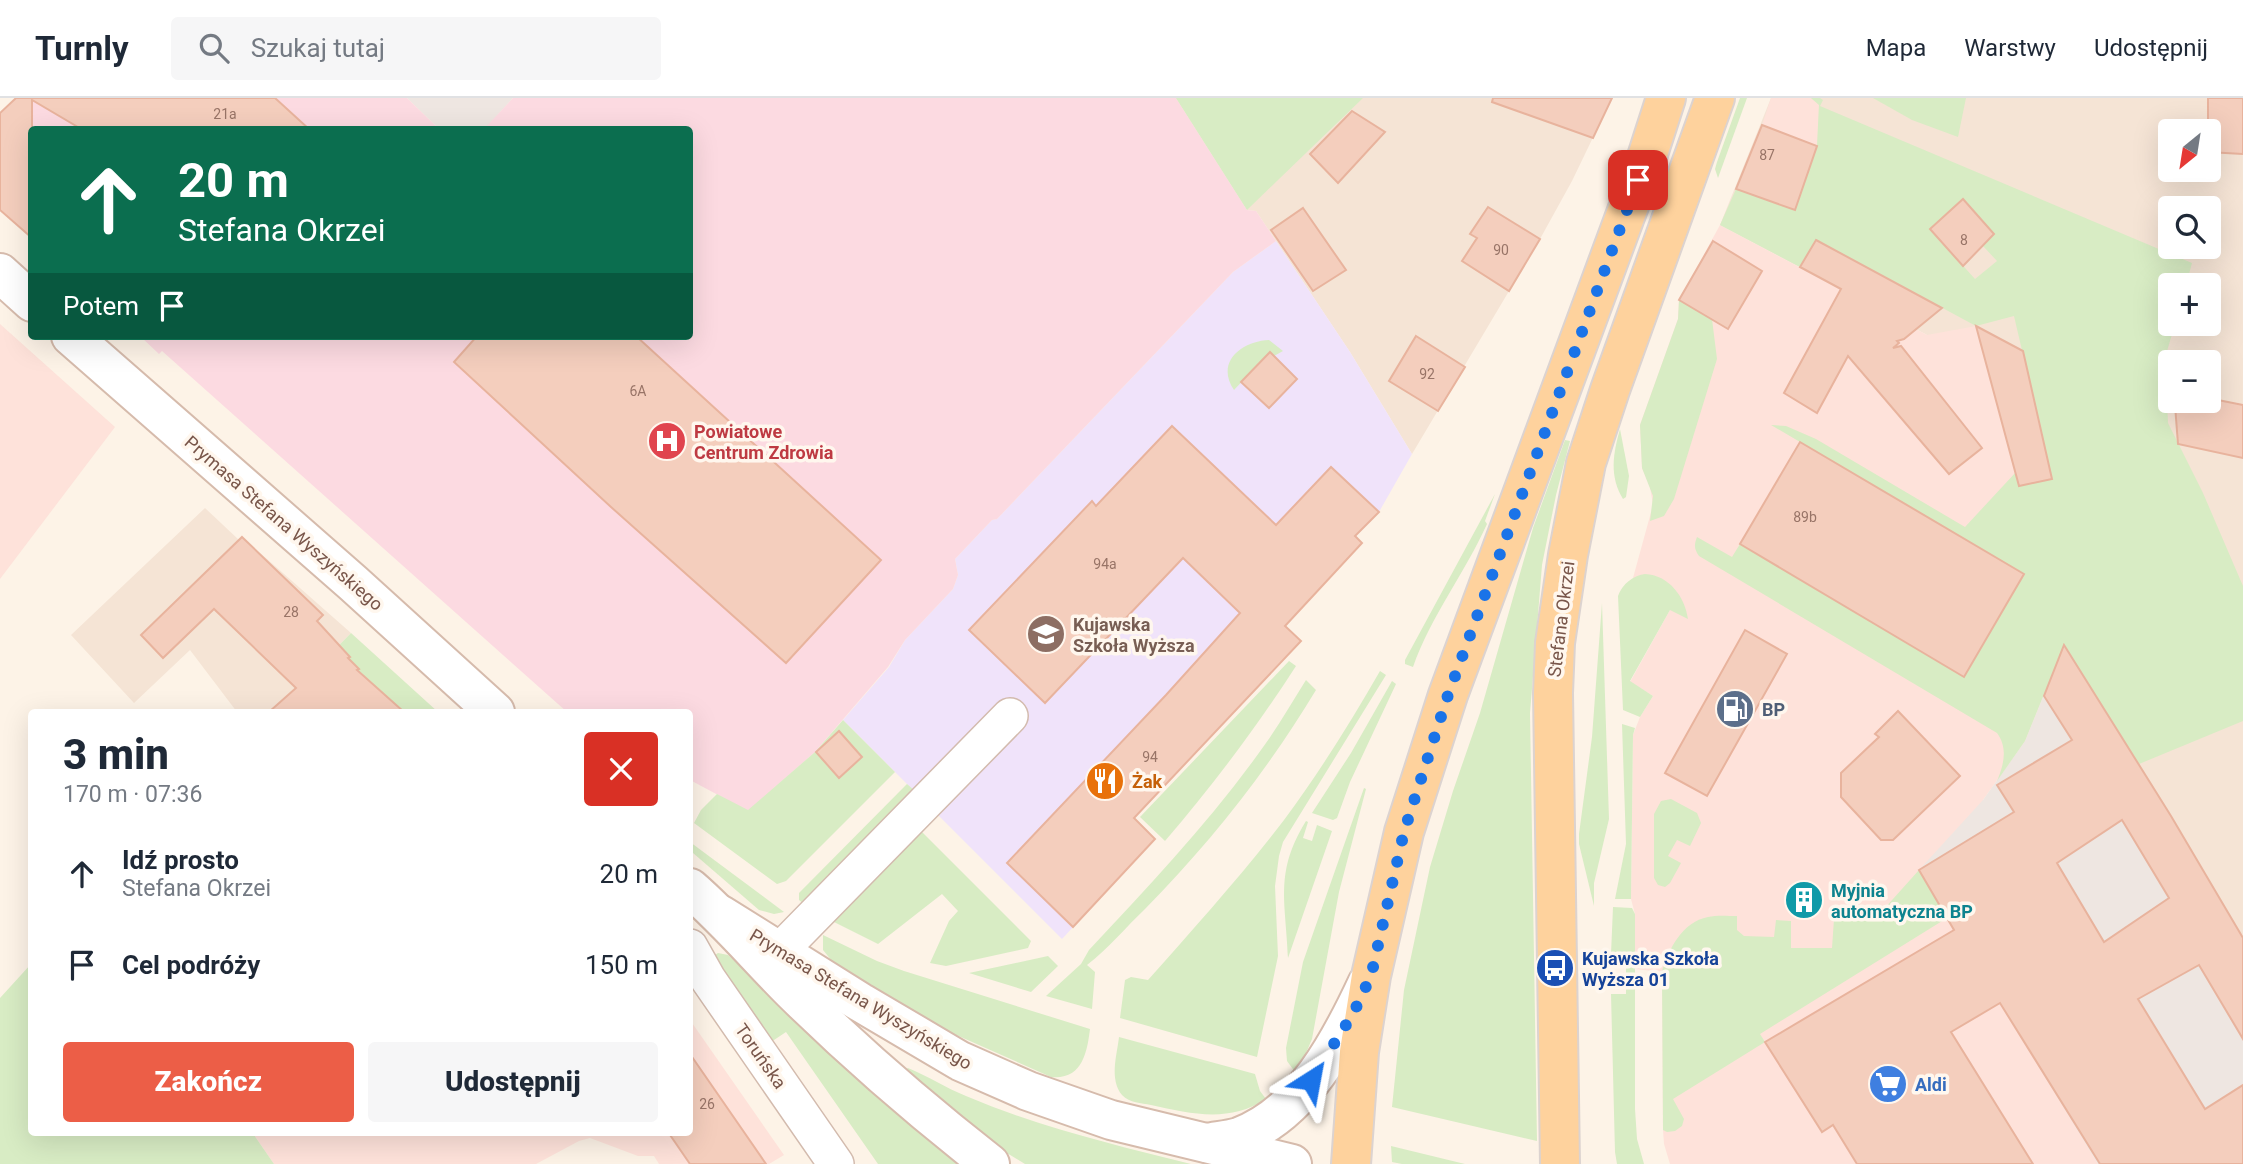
<!DOCTYPE html>
<html lang="pl">
<head>
<meta charset="utf-8">
<style>
	body { margin:0; font-family:Roboto,sans-serif; background:#f6f6f7; color:#1f2937; height:100vh; display:flex; flex-direction:column; font-size:26px; white-space:nowrap }
	* { box-sizing:border-box; margin:0 }
	p { font-size:23px; color:#747a83 }
	.icon { flex:none; width:38px; height:38px; fill:none; stroke:currentColor; stroke-width:2; stroke-linecap:round; stroke-linejoin:round }
	.map { position:relative; flex:1; overflow:hidden }
	.drawer { position:absolute; left:28px; top:611px; width:665px; height:427px; display:flex; flex-direction:column; background:#fff; border-radius:7px; box-shadow:0 7px 28px #0002 }
	.drawer>* { flex:none }
	.banner { position:absolute; left:28px; top:28px; width:665px; height:214px; border-radius:7px; box-shadow:0 7px 28px #0002; background:#0b6e4f; color:#fff; overflow:hidden }
	.needle { width:46px; rotate:210deg }
	.tools { position:absolute; left:2158px; top:21px; display:grid; gap:14px }
	.tools a { display:grid; place-items:center; width:63px; height:63px; border-radius:7px; background:#fff; box-shadow:0 7px 28px #0002; font-size:35px }
	.pin { position:absolute; display:grid; place-items:center; width:60px; height:60px; color:#fff; margin:-30px; border-radius:14px; box-shadow:0 4px 10px #0006 }
	.me { position:absolute; width:77px; margin:-38px; rotate:34deg; stroke-linejoin:round; filter:drop-shadow(0 0 5px #0008) }
	.turn { display:flex; align-items:center; gap:24px; height:147px; padding:0 35px; font-size:32px }
	.turn .icon { width:91px; height:91px; stroke-width:2.5 }
	.turn b { display:block; font-size:49px; line-height:60px }
	.then { display:flex; align-items:center; height:66px; padding:0 35px; background:#0003; gap:14px; font-size:26px }
	.round { display:grid; place-items:center; flex:none; width:74px; height:74px; border-radius:7px; background:#f6f6f7 }
	.head { display:flex; align-items:center; justify-content:space-between; height:119px; padding:0 35px }
	h1 { font-size:42px; font-weight:800; line-height:52px }
	.action { display:flex; gap:14px; margin-top:auto; padding:14px 35px }
	.action a { flex:1; height:80px; border-radius:7px; background:#ec5e47; color:#fff; font-size:28px; font-weight:800; line-height:80px; text-align:center }
	.action a+a { background:#f6f6f7; color:#1f2937 }
	ul { padding:0; list-style:none }
	li { display:flex; align-items:center; gap:21px; height:91px; padding:0 35px }
	li div { flex:1 }
	li b { display:block; font-size:26px }
	li em { font-style:normal }
	header { display:flex; align-items:center; gap:42px; box-sizing:border-box; height:98px; padding:0 35px; background:#fff; border-bottom:2px solid #e0e1e3 }
	header strong { font-size:33px }
	nav { display:flex; gap:38px; margin-inline-start:auto; font-size:24px }
	.search { width:490px; height:63px; background:#f6f6f7; display:flex; align-items:center; gap:18px; box-sizing:border-box; padding:0 24px; border-radius:7px; color:#747a83; font-size:26px }
	.map>svg:first-child { display:block }
</style>
</head>
<body>
<header>
<strong>Turnly</strong>
<div class="search"><svg class="icon" aria-label="search" viewBox="0 0 24 24"><circle cx="10" cy="10" r="6"/><path d="M15 15l6 6"/></svg>Szukaj tutaj</div>
<nav><a>Mapa</a><a>Warstwy</a><a>Udostępnij</a></nav>
</header>
<div class="map">
<svg width="2243" height="1066" viewBox="0 0 2243 1066">
	<rect width="100%" height="100%" fill="#fdf3e7"/>
	<g fill="#f5e4d5" fill-rule="evenodd">
		<path d="M1176 0H1612L1572 83 1540 141 1412 356 1350 254 1256 113 1247 112Z"/>
		<path d="M1771 0H2243V840L2064 547 2016 374 1927 237 1720 127ZM2170 33H2208V72H2170ZM2170 110H2208V149H2170ZM2170 187H2208V226H2170ZM2170 264H2208V303H2170Z"/>
		<path d="M205 410 239 442 242 439 351 535 304 583 269 614H237L190 552 134 605 71 537Z"/>
	</g>
	<g fill="#fee2da">
		<path d="M1771 0H1811L1819 7 1817 48 1762 27Z"/>
		<path d="M1720 127 1927 237 1976 228 2064 547 2025 643 1983 702 2077 1028 2098 1066H1670L1664 1046 1663 1032 1662 874 1635 871V816L1631 801 1633 637 1640 619 1653 598 1630 584 1670 512 1633 480 1653 407 1650 389 1642 370 1640 327 1678 221 1679 202Z"/>
		<path d="M0 226 115 329 0 481Z"/>
		<path d="M690 922 784 1057 769 1066H659L654 1058H638L590 1040 579 1043 536 1066H274L252 1034H690Z"/>
	</g>
	<g fill="#eee6e1">
		<path d="M407 0H513L484 32 439 31Z"/>
		<path d="M2064 547 2243 840V1045L2207 1066H2098L1919 772 1983 702 2025 643Z"/>
	</g>
	<path fill="#f0e3fa" d="M1276 143 1350 254 1412 356 1379 414 1356 438 1362 445 1285 528 1301 543 1134 720 1155 741 1062 841 843 622 889 569 905 542 953 491 958 477 955 461 992 422 997 421 1233 174Z"/>
	<g fill="#fcdae1">
		<path d="M16 0H407L439 31 32 32 31 140 0 112V15Z"/>
		<path d="M513 0H1176L1247 112 1256 113 1276 143 1233 174 997 421 992 422 955 461 958 477 953 491 905 542 888 569 815 654 748 713 690 682V614H567L162 253 159 256 140 238H690V32L484 31Z"/>
	</g>
	<g fill="#d8ecc4" fill-rule="evenodd">
		<path d="M1176 0H1363L1247 112Z"/>
		<path d="M1740 0H1747L1718 80 1715 71 1717 64Z"/>
		<path d="M1811 0H1820L1823 2 1820 8 2192 165 2186 187H2170V226H2175L2165 260 2168 325 2203 395 2243 488V623L2139 666 2064 547 2025 643 1997 683C2004 666 2008 650 1997 635L1699 458C1694 451 1694 447 1697 439L1732 459 1740 446 1964 578 2024 476 1771 327 1786 328 1816 341 1965 429 2016 374 2019 388 2052 381 2014 218 1976 228 1816 142 1800 169 1720 127 1736 91 1795 112 1817 48 1819 7ZM1963 101 1993 136 1983 148 1997 163 1975 181 1930 131Z"/>
		<path d="M1873 0H1966L1958 39 1912 22Z"/>
		<path d="M1679 202 1712 221 1717 261 1674 401 1664 418 1650 423 1653 398 1642 370 1640 327 1678 221Z"/>
		<path d="M1269 242 1283 253 1274 258 1270 254 1234 292C1215 264 1242 243 1269 242Z"/>
		<path d="M1620 331 1629 378 1626 399 1623 401C1609 378 1613 356 1620 331Z"/>
		<path d="M1565 342 1570 343 1556 397 1542 467 1530 615 1537 1043 1392 1009 1404 892 1430 769 1453 693 1480 615 1533 430Z"/>
		<path d="M1495 396 1485 423 1487 426C1465 475 1431 518 1413 569L1405 566V562Z"/>
		<path d="M1645 476C1669 477 1685 499 1688 521L1670 512 1630 583 1653 598 1640 619 1623 612 1618 498C1622 486 1634 477 1645 476Z"/>
		<path d="M1602 505 1609 721 1594 785V808L1579 746V736L1592 639Z"/>
		<path d="M351 535 438 614H269L304 583Z"/>
		<path d="M1289 563 1296 568C1256 630 1213 687 1165 743L1140 719Z"/>
		<path d="M1380 573 1386 577 1283 744 1279 758 1275 788 1278 858 1257 959 1120 920 1125 882 1131 879 1148 882C1194 830 1241 778 1284 722 1319 675 1350 625 1380 573Z"/>
		<path d="M1306 582 1316 592C1267 673 1211 744 1145 811 1126 829 1108 851 1087 867L1095 874 1092 911 1046 898 1081 866 1089 852C1151 786 1214 719 1266 645 1280 625 1293 603 1306 582Z"/>
		<path d="M1392 583 1396 586 1350 684 1337 720 1333 722 1312 715 1351 655Z"/>
		<path d="M843 622 895 674 786 783 777 786 694 725 701 712 717 696 748 712 815 654Z"/>
		<path d="M1622 626 1635 630 1633 637 1631 801H1615L1626 746Z"/>
		<path d="M907 686 915 693 804 806 799 802V795Z"/>
		<path d="M1364 690 1366 691 1339 794 1312 941 1303 962 1295 974 1287 963 1286 950 1303 864Z"/>
		<path d="M1671 701 1697 715 1701 725 1690 748 1677 742 1668 758 1681 765 1670 785 1665 789 1658 787 1654 780V716L1661 703Z"/>
		<path d="M1306 723 1308 724 1303 740 1312 743 1317 727 1332 733 1288 860C1286 803 1274 775 1306 723Z"/>
		<path d="M919 731 1031 843 1028 850 946 868 930 865 949 823 958 813 942 796 878 846 828 821Z"/>
		<path d="M690 744 784 814 774 816 759 812 693 755Z"/>
		<path d="M1919 772 1947 820 1760 936 1765 944 1673 1001 1684 1021 1682 1028 1675 1033 1667 1034 1663 1032 1662 873C1669 851 1682 824 1708 819 1716 817 1728 818 1737 818V832L1744 838 1774 839 1776 822 1791 823V850H1832L1834 821H1875Z"/>
		<path d="M1613 809 1632 810 1635 816V1011L1637 1041 1644 1066H1617L1615 1054 1611 896H1626V856H1611Z"/>
		<path d="M823 837 877 863 904 873 1090 931C1087 955 1082 982 1051 979L945 932 836 868 823 852Z"/>
		<path d="M718 855 728 857 963 1066H878L786 934 768 946 725 885 715 857Z"/>
		<path d="M1048 858 1058 868 1031 894 969 875Z"/>
		<path d="M31 866 32 1034H252L274 1066H0V900Z"/>
		<path d="M1119 939 1255 976 1260 993 1266 1001C1229 1025 1192 1016 1151 1007 1141 1005 1130 1005 1122 997 1109 981 1117 957 1119 939Z"/>
		<path d="M908 970C928 978 946 990 966 998 1039 1029 1115 1047 1191 1066H1025L997 1049 905 972Z"/>
		<path d="M1391 1048 1465 1066H1402L1392 1064Z"/>
	</g>
	<g fill="#f4cebd" stroke="#e8b39d" stroke-width="2" fill-rule="evenodd">
		<path d="M16 0H275L310 32H83L32 2V140L0 112V15Z"/>
		<path d="M1493 0H1612L1593 40 1492 4Z"/>
		<path d="M2208 0H2243V56L2208 54Z"/>
		<path d="M1352 13 1385 34 1338 85 1310 56Z"/>
		<path d="M1762 27 1817 48 1795 112 1736 91Z"/>
		<path d="M1963 101 1994 136 1963 168 1930 131Z"/>
		<path d="M1488 109 1540 141 1509 193 1462 163 1477 140 1470 136Z"/>
		<path d="M1303 110 1346 172 1313 193 1271 132Z"/>
		<path d="M1816 142 1942 210 1904 241 1897 243 1899 245 1893 250 1901 248 1982 350 1949 376 1848 258 1817 315 1784 295 1841 191 1800 169Z"/>
		<path d="M1713 143 1762 173 1728 231 1679 202Z"/>
		<path d="M1976 228 2023 253 2052 381 2019 388Z"/>
		<path d="M477 238H636L881 462 786 565 611 409 454 264Z"/>
		<path d="M1416 238 1465 269 1438 313 1389 283Z"/>
		<path d="M1270 254 1297 281 1269 310 1241 284Z"/>
		<path d="M2208 300 2243 307V360L2178 346 2175 307 2185 311 2189 303H2208Z"/>
		<path d="M1172 328 1276 427 1331 369 1379 414 1355 438 1362 445 1285 528 1301 543 1134 720 1155 741 1073 829 1007 765 1166 597 1240 515 1183 460 1045 605 969 532 1092 403 1096 408Z"/>
		<path d="M1800 344 2024 476 1964 579 1740 446Z"/>
		<path d="M242 439 323 517 317 523 350 559 348 560 359 571 357 572 404 614H269L296 590 214 511 163 560 141 537Z"/>
		<path d="M1745 532 1787 556 1707 698 1665 675Z"/>
		<path d="M2064 547 2171 718 2243 840V941L2199 867 2138 901 2205 1011 2243 987V1066H2100L2000 905 1951 934 2033 1066H1857L1833 1027 1822 1034 1765 944 1954 832 1919 772 2014 714 1997 687 2072 642 2044 598ZM2122 722 2169 800 2104 844 2057 765Z"/>
		<path d="M1898 613 1960 678 1893 742H1881L1841 699V675L1879 639 1875 636Z"/>
		<path d="M839 633 862 659 839 680 816 654Z"/>
		<path d="M690 956 766 1066H690L668 1034H690Z"/>
	</g>
	<g fill="none" stroke-linecap="round" stroke-linejoin="round">
		<defs>
			<g id="street">
				<path d="M690 849 708 881 836 1066"/>
				<path d="M767 866 1010 618"/>
			</g>
			<g id="secondary">
				<path d="M0 175 32 204"/>
				<path d="M71 238 353 485 495 614"/>
				<path d="M690 790C727 822 757 858 792 893 854 954 921 1012 990 1066"/>
				<path d="M721 817 860 904 960 963 1028 993 1111 1022 1292 1066"/>
				<path d="M1207 1045C1217 1043 1229 1042 1239 1039 1303 1015 1340 944 1367 886"/>
			</g>
			<g id="primary">
				<path d="M1351 1066 1359 954 1371 878 1404 734 1448 597 1647 59 1666 0"/>
				<path d="M1560 1066 1553 595 1555 545 1568 457 1586 365 1610 292 1715 0"/>
			</g>
		</defs>
		<use href="#street" stroke="#d3bbae" stroke-width="38"/>
		<use href="#secondary" stroke="#d6bbac" stroke-width="42"/>
		<use href="#primary" stroke="#dcd3d0" stroke-width="42"/>
		<use href="#street" stroke="#fff" stroke-width="35"/>
		<use href="#secondary" stroke="#fff" stroke-width="38"/>
		<use href="#primary" stroke="#fed29d" stroke-width="38"/>
	</g>
	<g fill="none" stroke-linecap="round" stroke-linejoin="round">
		<path stroke="#1a73e8" stroke-width="12" stroke-dasharray="0 21.6" d="M1311 982 1353 916 1371 878 1404 734 1448 597 1638 82"/>
	</g>
	<defs>
		<symbol id="hospital-disc" viewBox="-11 -11 22 22"><circle r="9.5" fill="#e0444e" stroke="#fff7ee"/><path d="M-5-5h3v3.5h4V-5h3V5h-3V1.5h-4V5h-3Z" fill="#fff"/></symbol>
		<symbol id="university-disc" viewBox="-11 -11 22 22"><circle r="9.5" fill="#8d6e63" stroke="#fff7ee"/><path d="M0-5L7-2L0 1L-7-2ZM-4 1L0 2.5L4 1V4Q0 6-4 4Z" fill="#fff"/></symbol>
		<symbol id="fuel-disc" viewBox="-11 -11 22 22"><circle r="9.5" fill="#5c6f8a" stroke="#fff7ee"/><path d="M-5.5-6h7V0h2V4h1.3V-2.5L3-4.5l.8-.8L6-3V5H2.5V1h-1V6h-7ZM-4.2-4.7v3.2H.2V-4.7Z" fill="#fff"/></symbol>
		<symbol id="restaurant-disc" viewBox="-11 -11 22 22"><circle r="9.5" fill="#e8710a" stroke="#fff7ee"/><path d="M-5-6h1v4h1v-4h1v4h1v-4h1v5L-1.5 .5V6h-2V.5L-5-1ZM5-6V6H3V1.5H1.5Q1.5-4 5-6Z" fill="#fff"/></symbol>
		<symbol id="building-disc" viewBox="-11 -11 22 22"><circle r="9.5" fill="#0f9aa8" stroke="#fff7ee"/><path d="M-4-6H4V6H1V3H-1V6H-4ZM-2.5-4.3h1.7v1.8h-1.7ZM.8-4.3h1.7v1.8H.8ZM-2.5-1h1.7V.8h-1.7ZM.8-1h1.7V.8H.8Z" fill="#fff"/></symbol>
		<symbol id="bus-disc" viewBox="-11 -11 22 22"><circle r="9.5" fill="#1a4fb4" stroke="#fff7ee"/><path d="M-5-6H5V4H4V6H2V4H-2V6H-4V4H-5ZM-3.5-4V0h7V-4ZM-3.5 1.2v1.5H-2V1.2ZM2 1.2v1.5H3.5V1.2Z" fill="#fff"/></symbol>
		<symbol id="supermarket-disc" viewBox="-11 -11 22 22"><circle r="9.5" fill="#3f7fe0" stroke="#fff7ee"/><path d="M-6-5.5h2.5l.6 2H6L4.5 2H-2.5L-4.4-4H-6ZM-1.5 3.2a1.3 1.3 0 1 0 .1 0ZM3 3.2a1.3 1.3 0 1 0 .1 0Z" fill="#fff"/></symbol>
	</defs>
	<g fill-rule="evenodd">
		<use href="#hospital-disc" x="645" y="321" width="44" height="44"/>
		<use href="#university-disc" x="1024" y="514" width="44" height="44"/>
		<use href="#fuel-disc" x="1713" y="589" width="44" height="44"/>
		<use href="#restaurant-disc" x="1083" y="661" width="44" height="44"/>
		<use href="#building-disc" x="1782" y="780" width="44" height="44"/>
		<use href="#bus-disc" x="1533" y="848" width="44" height="44"/>
		<use href="#supermarket-disc" x="1866" y="964" width="44" height="44"/>
	</g>
	<g text-anchor="middle" dominant-baseline="central" stroke-width="7" stroke-linejoin="round" paint-order="stroke">
		<g font-size="14" fill="#987467">
			<text x="225" y="16">21a</text>
			<text x="1767" y="57">87</text>
			<text x="1964" y="142">8</text>
			<text x="1501" y="152">90</text>
			<text x="1427" y="276">92</text>
			<text x="638" y="293">6A</text>
			<text x="1805" y="419">89b</text>
			<text x="1105" y="466">94a</text>
			<text x="291" y="514">28</text>
			<text x="1150" y="659">94</text>
			<text x="707" y="1006">26</text>
		</g>
		<g font-size="18" font-weight="bold" fill="#be3a42" stroke="#fff7ee" text-anchor="start">
			<text x="694" y="333">Powiatowe<tspan x="694" dy="21">Centrum Zdrowia</tspan></text>
		</g>
		<g font-size="18" fill="#79564a" stroke="#fff7ee">
			<text transform="translate(284 425) rotate(41)">Prymasa Stefana Wyszyńskiego</text>
			<text transform="translate(1561 521) rotate(-83)">Stefana Okrzei</text>
			<text transform="translate(861 901) rotate(31)">Prymasa Stefana Wyszyńskiego</text>
			<text transform="translate(761 958) rotate(55)">Toruńska</text>
		</g>
		<g font-size="18" font-weight="bold" fill="#785e54" stroke="#fff7ee" text-anchor="start">
			<text x="1073" y="526">Kujawska<tspan x="1073" dy="21">Szkoła Wyższa</tspan></text>
		</g>
		<g font-size="18" font-weight="bold" fill="#4e5e75" stroke="#fff7ee" text-anchor="start">
			<text x="1762" y="611">BP</text>
		</g>
		<g font-size="18" font-weight="bold" fill="#c56008" stroke="#fff7ee" text-anchor="start">
			<text x="1132" y="683">Żak</text>
		</g>
		<g font-size="18" font-weight="bold" fill="#0d838f" stroke="#fff7ee" text-anchor="start">
			<text x="1831" y="792">Myjnia<tspan x="1831" dy="21">automatyczna BP</tspan></text>
		</g>
		<g font-size="18" font-weight="bold" fill="#164399" stroke="#fff7ee" text-anchor="start">
			<text x="1582" y="860">Kujawska Szkoła<tspan x="1582" dy="21">Wyższa 01</tspan></text>
		</g>
		<g font-size="18" font-weight="bold" fill="#366cbe" stroke="#fff7ee" text-anchor="start">
			<text x="1915" y="986">Aldi</text>
		</g>
	</g>
</svg>
<div class="tools">
<a><svg class="needle" viewBox="-14 -14 28 28"><path d="M0-13l5 13h-10z" fill="#e53935"/><path d="M0 13l5-13h-10z" fill="#747a83"/></svg></a>
<a><svg class="icon" aria-label="search" viewBox="0 0 24 24"><circle cx="10" cy="10" r="6"/><path d="M15 15l6 6"/></svg></a>
<a>+</a>
<a>−</a>
</div>
<div class="pin" style="left:1638px;top:82px;background:#d93025"><svg class="icon" aria-label="arrive" viewBox="0 0 24 24"><path d="M6 21V4h12l-3 4 3 4H6"/></svg></div>
<svg class="me" style="left:1311px;top:982px" viewBox="-20 -20 40 40"><path d="M0-17L14 15 0 8-14 15z" fill="#1a73e8" stroke="#fff" stroke-width="4"/></svg>
<div class="banner">
<div class="turn"><svg class="icon" aria-label="ahead" viewBox="0 0 24 24"><path d="M12 20V5M6 11l6-6 6 6"/></svg><div><b>20 m</b>Stefana Okrzei</div></div>
<div class="then">Potem<svg class="icon" aria-label="arrive" viewBox="0 0 24 24"><path d="M6 21V4h12l-3 4 3 4H6"/></svg></div>
</div>
<section class="drawer">
<div class="head"><div><h1>3 min</h1><p>170 m · 07:36</p></div><a class="round" style="background:#d93025;color:#fff"><svg class="icon" aria-label="close" viewBox="0 0 24 24"><path d="M6 6l12 12M18 6L6 18"/></svg></a></div>
<ul>
<li><svg class="icon" aria-label="ahead" viewBox="0 0 24 24"><path d="M12 20V5M6 11l6-6 6 6"/></svg><div><b>Idź prosto</b><p>Stefana Okrzei</p></div><em>20 m</em></li>
<li><svg class="icon" aria-label="arrive" viewBox="0 0 24 24"><path d="M6 21V4h12l-3 4 3 4H6"/></svg><div><b>Cel podróży</b></div><em>150 m</em></li>
</ul>
<div class="action"><a>Zakończ</a><a>Udostępnij</a></div>
</section>
</div>
</body>
</html>
